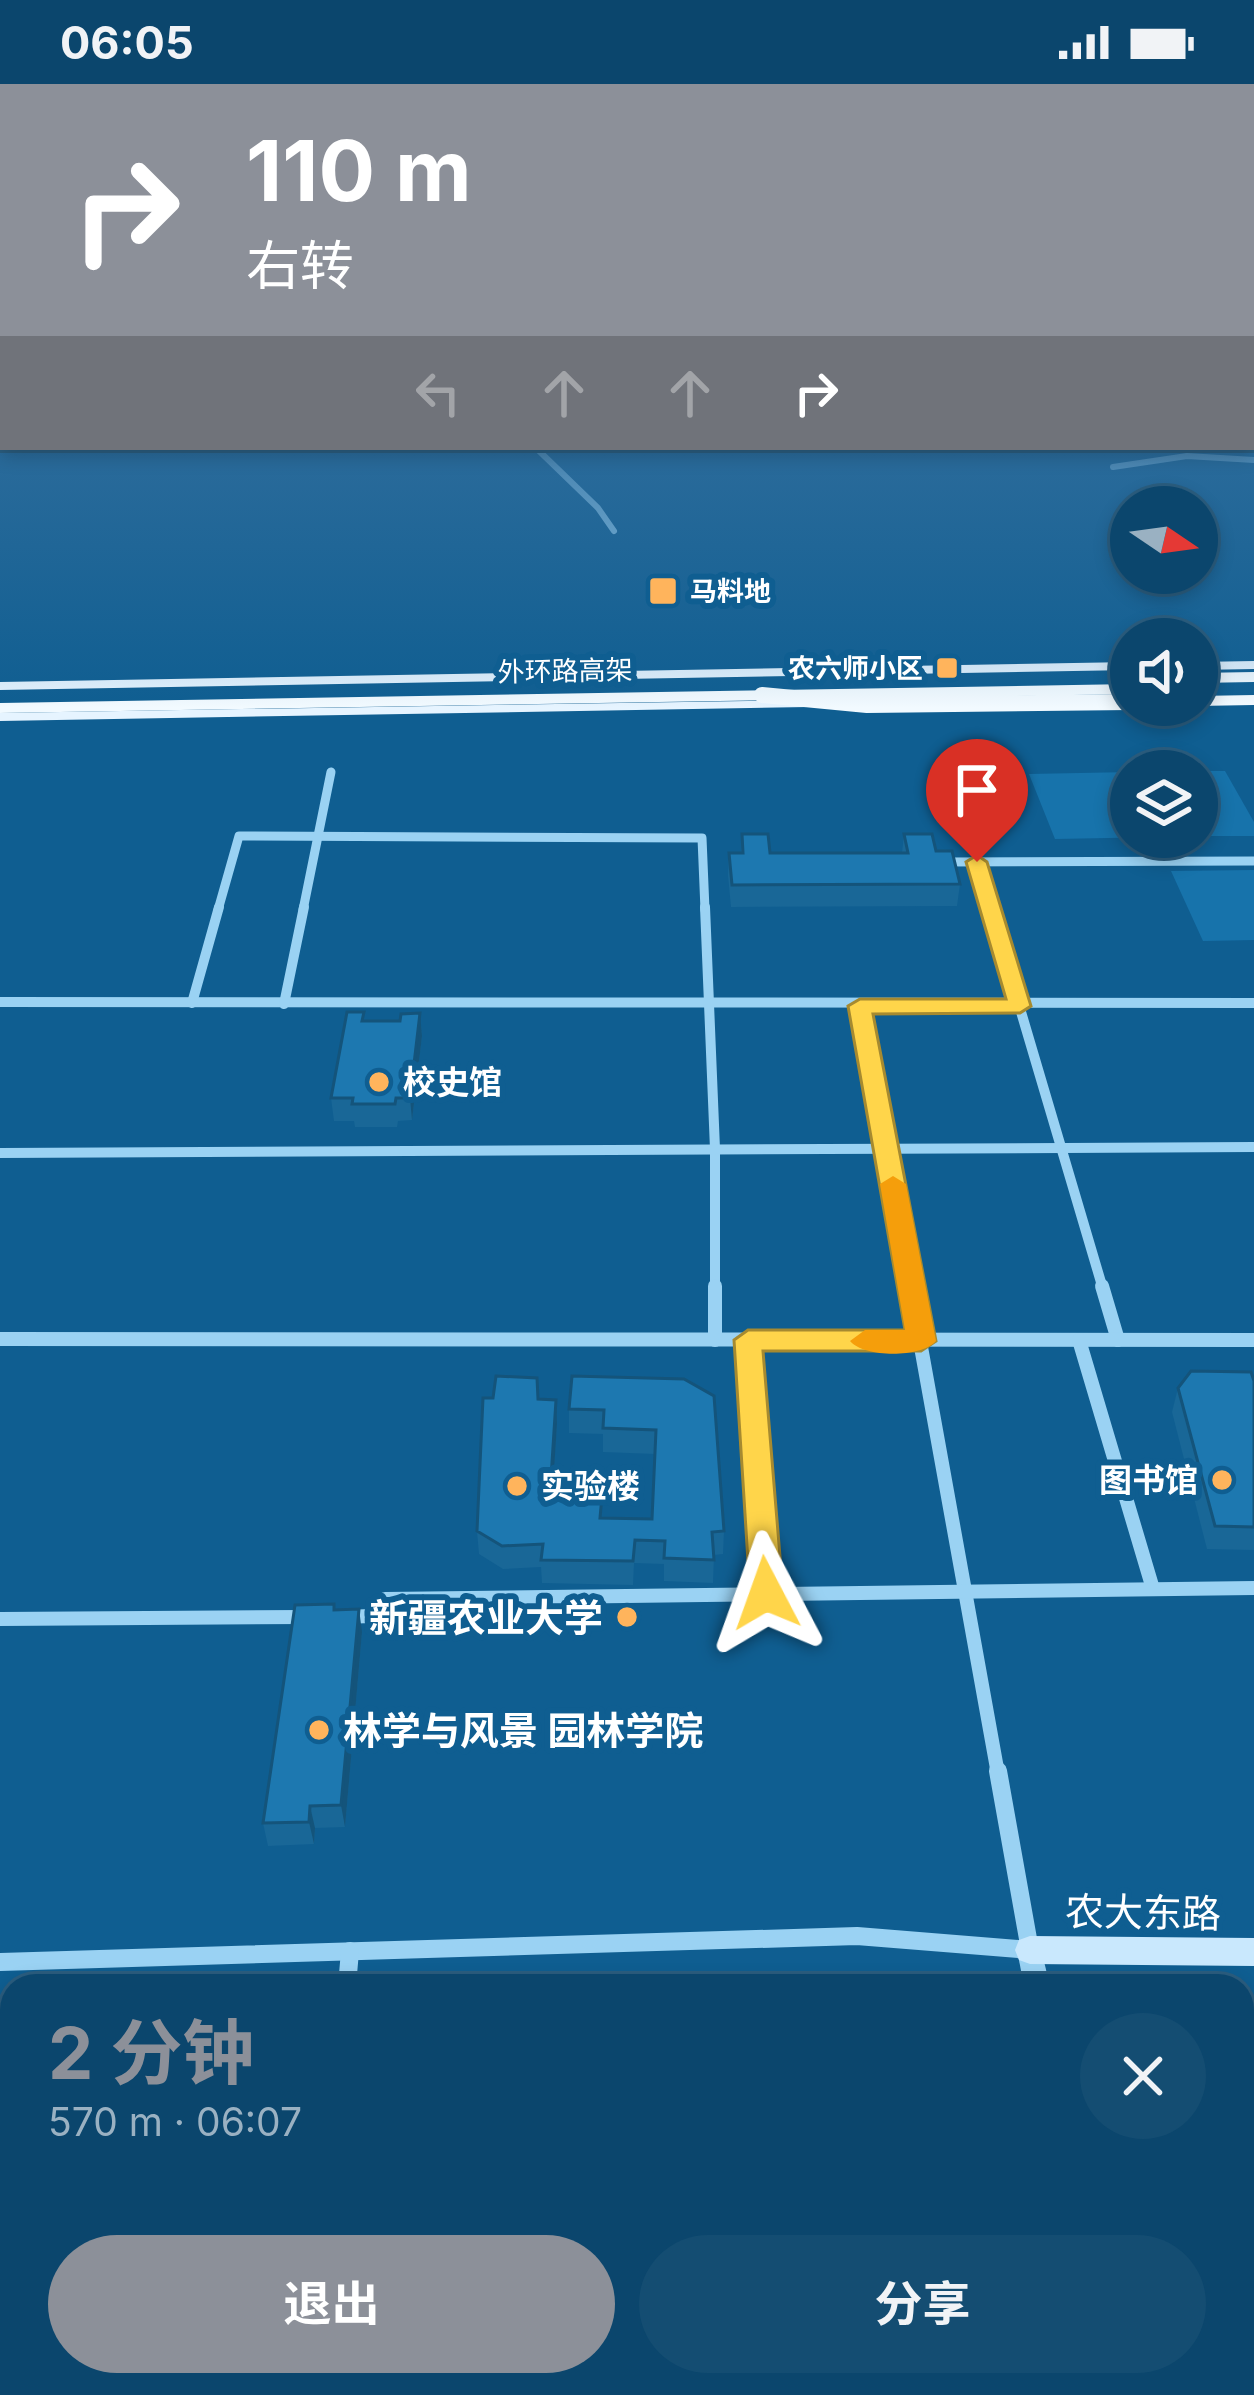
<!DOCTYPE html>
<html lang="zh">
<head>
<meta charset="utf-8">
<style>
	body { margin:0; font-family:Inter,"Noto Sans SC",sans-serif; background:#144d72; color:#f1f3f6; height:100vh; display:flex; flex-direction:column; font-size:45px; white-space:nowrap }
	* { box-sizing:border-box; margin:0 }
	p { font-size:39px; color:#9ab1c2 }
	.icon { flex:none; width:66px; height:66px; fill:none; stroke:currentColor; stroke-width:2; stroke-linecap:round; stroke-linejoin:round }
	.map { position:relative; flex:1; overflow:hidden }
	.sheet { position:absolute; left:0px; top:1890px; width:1254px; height:423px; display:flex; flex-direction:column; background:#0b466d; border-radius:36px 36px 0 0; box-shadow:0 6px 18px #0003,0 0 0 3px #2b5e80 }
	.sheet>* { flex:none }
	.top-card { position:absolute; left:0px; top:0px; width:1254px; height:366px; box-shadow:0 6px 18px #0003,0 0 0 3px #2b5e80; background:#8c9099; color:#fff; overflow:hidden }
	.needle { width:78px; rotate:103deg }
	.tools { position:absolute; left:1110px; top:402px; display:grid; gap:24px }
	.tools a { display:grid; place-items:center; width:108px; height:108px; border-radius:50%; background:#0b466d; box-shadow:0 6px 18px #0003,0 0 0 3px #2b5e80; font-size:60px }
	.pin { position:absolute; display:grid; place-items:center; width:102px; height:102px; color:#fff; margin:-123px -51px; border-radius:50% 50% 50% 0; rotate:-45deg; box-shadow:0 0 12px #0007 }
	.pin .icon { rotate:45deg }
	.me { position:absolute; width:132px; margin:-66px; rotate:356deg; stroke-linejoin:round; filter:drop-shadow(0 0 9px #0008) }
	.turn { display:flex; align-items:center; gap:42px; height:252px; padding:0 48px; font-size:54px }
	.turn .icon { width:156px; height:156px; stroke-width:2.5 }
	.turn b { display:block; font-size:84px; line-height:102px }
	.lanes { display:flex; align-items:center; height:114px; padding:0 48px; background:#0003; justify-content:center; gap:60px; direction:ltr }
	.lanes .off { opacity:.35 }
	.round { display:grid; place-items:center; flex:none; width:126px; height:126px; border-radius:63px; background:#144d72 }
	.summary { display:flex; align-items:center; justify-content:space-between; height:204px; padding:0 48px }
	h1 { font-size:72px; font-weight:700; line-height:90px; color:#8c9099 }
	.primary-button { display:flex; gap:24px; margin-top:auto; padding:24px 48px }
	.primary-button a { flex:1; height:138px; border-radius:72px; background:#8c9099; color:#fff; font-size:48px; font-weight:700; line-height:138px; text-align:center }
	.primary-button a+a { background:#144d72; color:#f1f3f6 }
	.status { display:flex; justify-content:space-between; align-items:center; height:84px; padding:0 60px; background:#0b466d; direction:ltr }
	.status svg { height:33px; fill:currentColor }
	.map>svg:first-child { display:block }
</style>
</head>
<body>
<div class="status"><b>06:05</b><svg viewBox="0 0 49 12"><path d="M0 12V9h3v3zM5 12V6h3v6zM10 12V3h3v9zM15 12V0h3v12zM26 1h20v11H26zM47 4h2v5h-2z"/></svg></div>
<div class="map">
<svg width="1254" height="2311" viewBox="0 0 1254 2311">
	<rect width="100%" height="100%" fill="#0f5e91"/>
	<g fill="#1773ab">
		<path d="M1197 687H1225L1254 738V752H1197Z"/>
		<path d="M1131 688V753H1161L1055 755 1029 690Z"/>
		<path d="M1254 786V856L1203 857 1171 787Z"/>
	</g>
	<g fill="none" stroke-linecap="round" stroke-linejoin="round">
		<g stroke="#9ad2f3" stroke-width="6">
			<path d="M535 363 598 424 614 447"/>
			<path d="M1113 383 1187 372 1254 376"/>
		</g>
		<g stroke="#9ad2f3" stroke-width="9">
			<path d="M943 778 1254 777"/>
			<path d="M977 778 991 826"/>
			<path d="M218 826 239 752 702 754 705 826"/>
			<path d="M303 826 331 688"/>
		</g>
		<g stroke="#9ad2f3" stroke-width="10">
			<path d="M705 823 715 1065V1205"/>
			<path d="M990 823 1103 1205"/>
			<path d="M0 918 1254 919"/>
			<path d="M192 919 219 823"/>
			<path d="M284 920 304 823"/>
			<path d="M860 922 911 1205"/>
			<path d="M0 1069 1254 1063"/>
		</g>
		<g stroke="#9ad2f3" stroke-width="14">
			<path d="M715 1202V1256"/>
			<path d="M910 1202 998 1690"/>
			<path d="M1102 1202 1118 1256"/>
			<path d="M0 1255 1254 1256"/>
			<path d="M748 1256 766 1509"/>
			<path d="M1079 1256 1153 1505"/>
			<path d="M343 1533 371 1532 385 1515 1254 1504"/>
			<path d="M0 1535 305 1533"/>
		</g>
		<g stroke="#9ad2f3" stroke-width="18">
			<path d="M0 1878 857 1852 1030 1866 998 1687"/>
			<path d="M347 1902 350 1867"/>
			<path d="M0 2236H12"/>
		</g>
		<g fill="#9ad2f3" fill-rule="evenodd">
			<path d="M1030 1854 1039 1857 1050 1902H1024L1017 1866 1021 1857Z"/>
			<path d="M1100 2301H1130L1132 2311H1102Z"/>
		</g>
		<path fill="#c9e8fd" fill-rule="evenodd" d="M1030 1852 1254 1854V1882L1030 1880 1019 1876 1015 1866 1019 1856Z"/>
		<g fill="#e6f4ff" fill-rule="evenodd">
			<path d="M1254 577V585L1197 586V578Z"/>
			<path d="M1131 578V586L0 606V598Z"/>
			<path d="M803 616 808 617V623L0 637V629Z"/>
		</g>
		<g fill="#f2faff" fill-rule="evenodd">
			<path d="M1254 588V598L1197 599V589Z"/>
			<path d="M1131 600V610L0 629V619Z"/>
			<path d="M1254 611V621L1197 622 1193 621H1197V612Z"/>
		</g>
		<path stroke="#f2faff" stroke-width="16" d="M762 611 867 621 1131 618"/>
	</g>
	<g fill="#196797">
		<path d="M742 750 770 769H902L904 750 936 767 960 800 957 822 731 823 728 791 729 769H741Z"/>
		<path d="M420 929 422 952 412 1036 398 1037 397 1043H355L354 1037H334L331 1014 365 937H400Z"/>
		<path d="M684 1295 724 1447 723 1470 714 1471 713 1499 664 1497V1480L634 1479 633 1501 542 1499 541 1483 503 1485 479 1470 477 1447 538 1315 556 1316 557 1340 552 1411 602 1434 652 1435 655 1370 603 1368V1350L569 1349V1325Z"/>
		<path d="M1254 1297V1466L1207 1465 1172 1328 1178 1304Z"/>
		<path d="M334 1520 335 1526 362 1548 345 1743 315 1744 314 1760 268 1762 263 1739Z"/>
	</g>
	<g fill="#14547b">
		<path d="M420 929 422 952 412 1036 410 1014Z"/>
		<path d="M556 1316 557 1340 551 1434 550 1410Z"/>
		<path d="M359 1525 362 1548 345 1743 341 1721Z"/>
		<path d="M310 1722 315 1744 314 1760 309 1738Z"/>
	</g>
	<g fill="#1d78b0" stroke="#14547b" stroke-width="3">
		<path d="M742 750H768L770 769H908L904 750H932L936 767H952L960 800 732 801 729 769H743Z"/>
		<path d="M347 928H364L362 937H400L401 930 420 929 410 1014H396L395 1020H352L353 1014H331Z"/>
		<path d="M1191 1287 1251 1288 1254 1297V1443L1215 1442 1178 1304Z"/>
		<path d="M496 1292 537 1294 538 1315 556 1316 550 1410 602 1412 600 1434 652 1435 656 1346 603 1344 604 1326 569 1325 572 1292 684 1295 714 1312 724 1447 712 1448 714 1476 664 1474 665 1457 635 1456 633 1477 541 1476 543 1460 502 1462 477 1447 483 1314H493Z"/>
		<path d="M334 1520V1526L359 1525 341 1721 310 1722 309 1738 263 1739 295 1521Z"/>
	</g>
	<linearGradient id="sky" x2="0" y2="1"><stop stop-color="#083450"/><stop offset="0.48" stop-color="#316e9d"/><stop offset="1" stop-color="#316e9d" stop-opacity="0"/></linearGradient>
	<rect width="1254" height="624" fill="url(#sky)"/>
	<path fill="#ffd54a" stroke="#a68a30" stroke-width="3" d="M977 771 987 778 1031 922 1020 929 873 930 936 1257 921 1267H763L783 1509 778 1518 766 1522 755 1518 750 1509 734 1256 748 1246H905L848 922 860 915H1006L966 778Z"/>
	<path fill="#f59e0b" d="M893 1092 906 1100 936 1257C922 1274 864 1274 850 1257L865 1246H905L880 1100Z"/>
	<g fill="#ffb45c" stroke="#0f5e91" stroke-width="4.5">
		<rect x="648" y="492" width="30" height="30" rx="6"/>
		<rect x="935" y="572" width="24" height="24" rx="6"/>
		<circle cx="379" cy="998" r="12"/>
		<circle cx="1222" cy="1396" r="12"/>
		<circle cx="517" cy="1402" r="12"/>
		<circle cx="627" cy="1533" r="12"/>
		<circle cx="319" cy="1646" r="12"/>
	</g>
	<g text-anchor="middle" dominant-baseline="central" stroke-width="12" stroke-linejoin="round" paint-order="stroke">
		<g font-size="27" font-weight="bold" fill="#fff" stroke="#0f5e91" text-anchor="start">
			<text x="690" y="507">马料地</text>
			<text x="923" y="584" text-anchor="end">农六师小区</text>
		</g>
		<g font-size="27" fill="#fff" stroke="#0f5e91">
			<text transform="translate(565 587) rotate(-1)">外环路高架</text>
		</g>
		<g font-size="33" font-weight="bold" fill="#fff" stroke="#0f5e91" text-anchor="start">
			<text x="403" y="998">校史馆</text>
			<text x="1198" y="1396" text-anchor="end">图书馆</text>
			<text x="541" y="1402">实验楼</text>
		</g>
		<g font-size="39" font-weight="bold" fill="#fff" stroke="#0f5e91" text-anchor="end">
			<text x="603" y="1533">新疆农业大学</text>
			<text x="343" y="1646" text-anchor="start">林学与风景 园林学院</text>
		</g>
		<g font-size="39" fill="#fff" stroke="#0f5e91">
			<text transform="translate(1143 1828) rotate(1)">农大东路</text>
		</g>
	</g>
</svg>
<div class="tools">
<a><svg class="needle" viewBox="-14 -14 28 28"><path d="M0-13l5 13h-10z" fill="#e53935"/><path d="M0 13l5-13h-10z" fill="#9ab1c2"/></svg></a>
<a><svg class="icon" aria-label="sound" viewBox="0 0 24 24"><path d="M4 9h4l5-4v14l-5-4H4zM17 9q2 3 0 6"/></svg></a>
<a><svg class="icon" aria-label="layers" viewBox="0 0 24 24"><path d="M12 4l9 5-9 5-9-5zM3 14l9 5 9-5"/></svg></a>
</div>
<div class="pin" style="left:977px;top:778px;background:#d93025"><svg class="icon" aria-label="arrive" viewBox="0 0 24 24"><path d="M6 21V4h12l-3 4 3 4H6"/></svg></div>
<svg class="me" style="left:766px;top:1509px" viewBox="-20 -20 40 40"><path d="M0-17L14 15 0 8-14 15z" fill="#ffd54a" stroke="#fff" stroke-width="4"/></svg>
<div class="top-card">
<div class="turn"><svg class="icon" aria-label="right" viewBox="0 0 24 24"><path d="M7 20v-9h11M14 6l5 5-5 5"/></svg><div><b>110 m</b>右转</div></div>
<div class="lanes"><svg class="icon off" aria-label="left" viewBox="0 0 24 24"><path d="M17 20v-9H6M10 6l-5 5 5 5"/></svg><svg class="icon off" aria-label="ahead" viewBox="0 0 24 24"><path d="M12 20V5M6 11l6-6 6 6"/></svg><svg class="icon off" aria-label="ahead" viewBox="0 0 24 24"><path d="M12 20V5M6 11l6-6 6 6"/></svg><svg class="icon" aria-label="right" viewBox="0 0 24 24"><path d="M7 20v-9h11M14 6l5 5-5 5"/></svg></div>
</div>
<section class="sheet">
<div class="summary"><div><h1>2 分钟</h1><p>570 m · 06:07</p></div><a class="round"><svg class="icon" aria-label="close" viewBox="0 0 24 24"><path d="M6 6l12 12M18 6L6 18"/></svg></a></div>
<div class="primary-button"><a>退出</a><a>分享</a></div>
</section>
</div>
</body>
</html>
